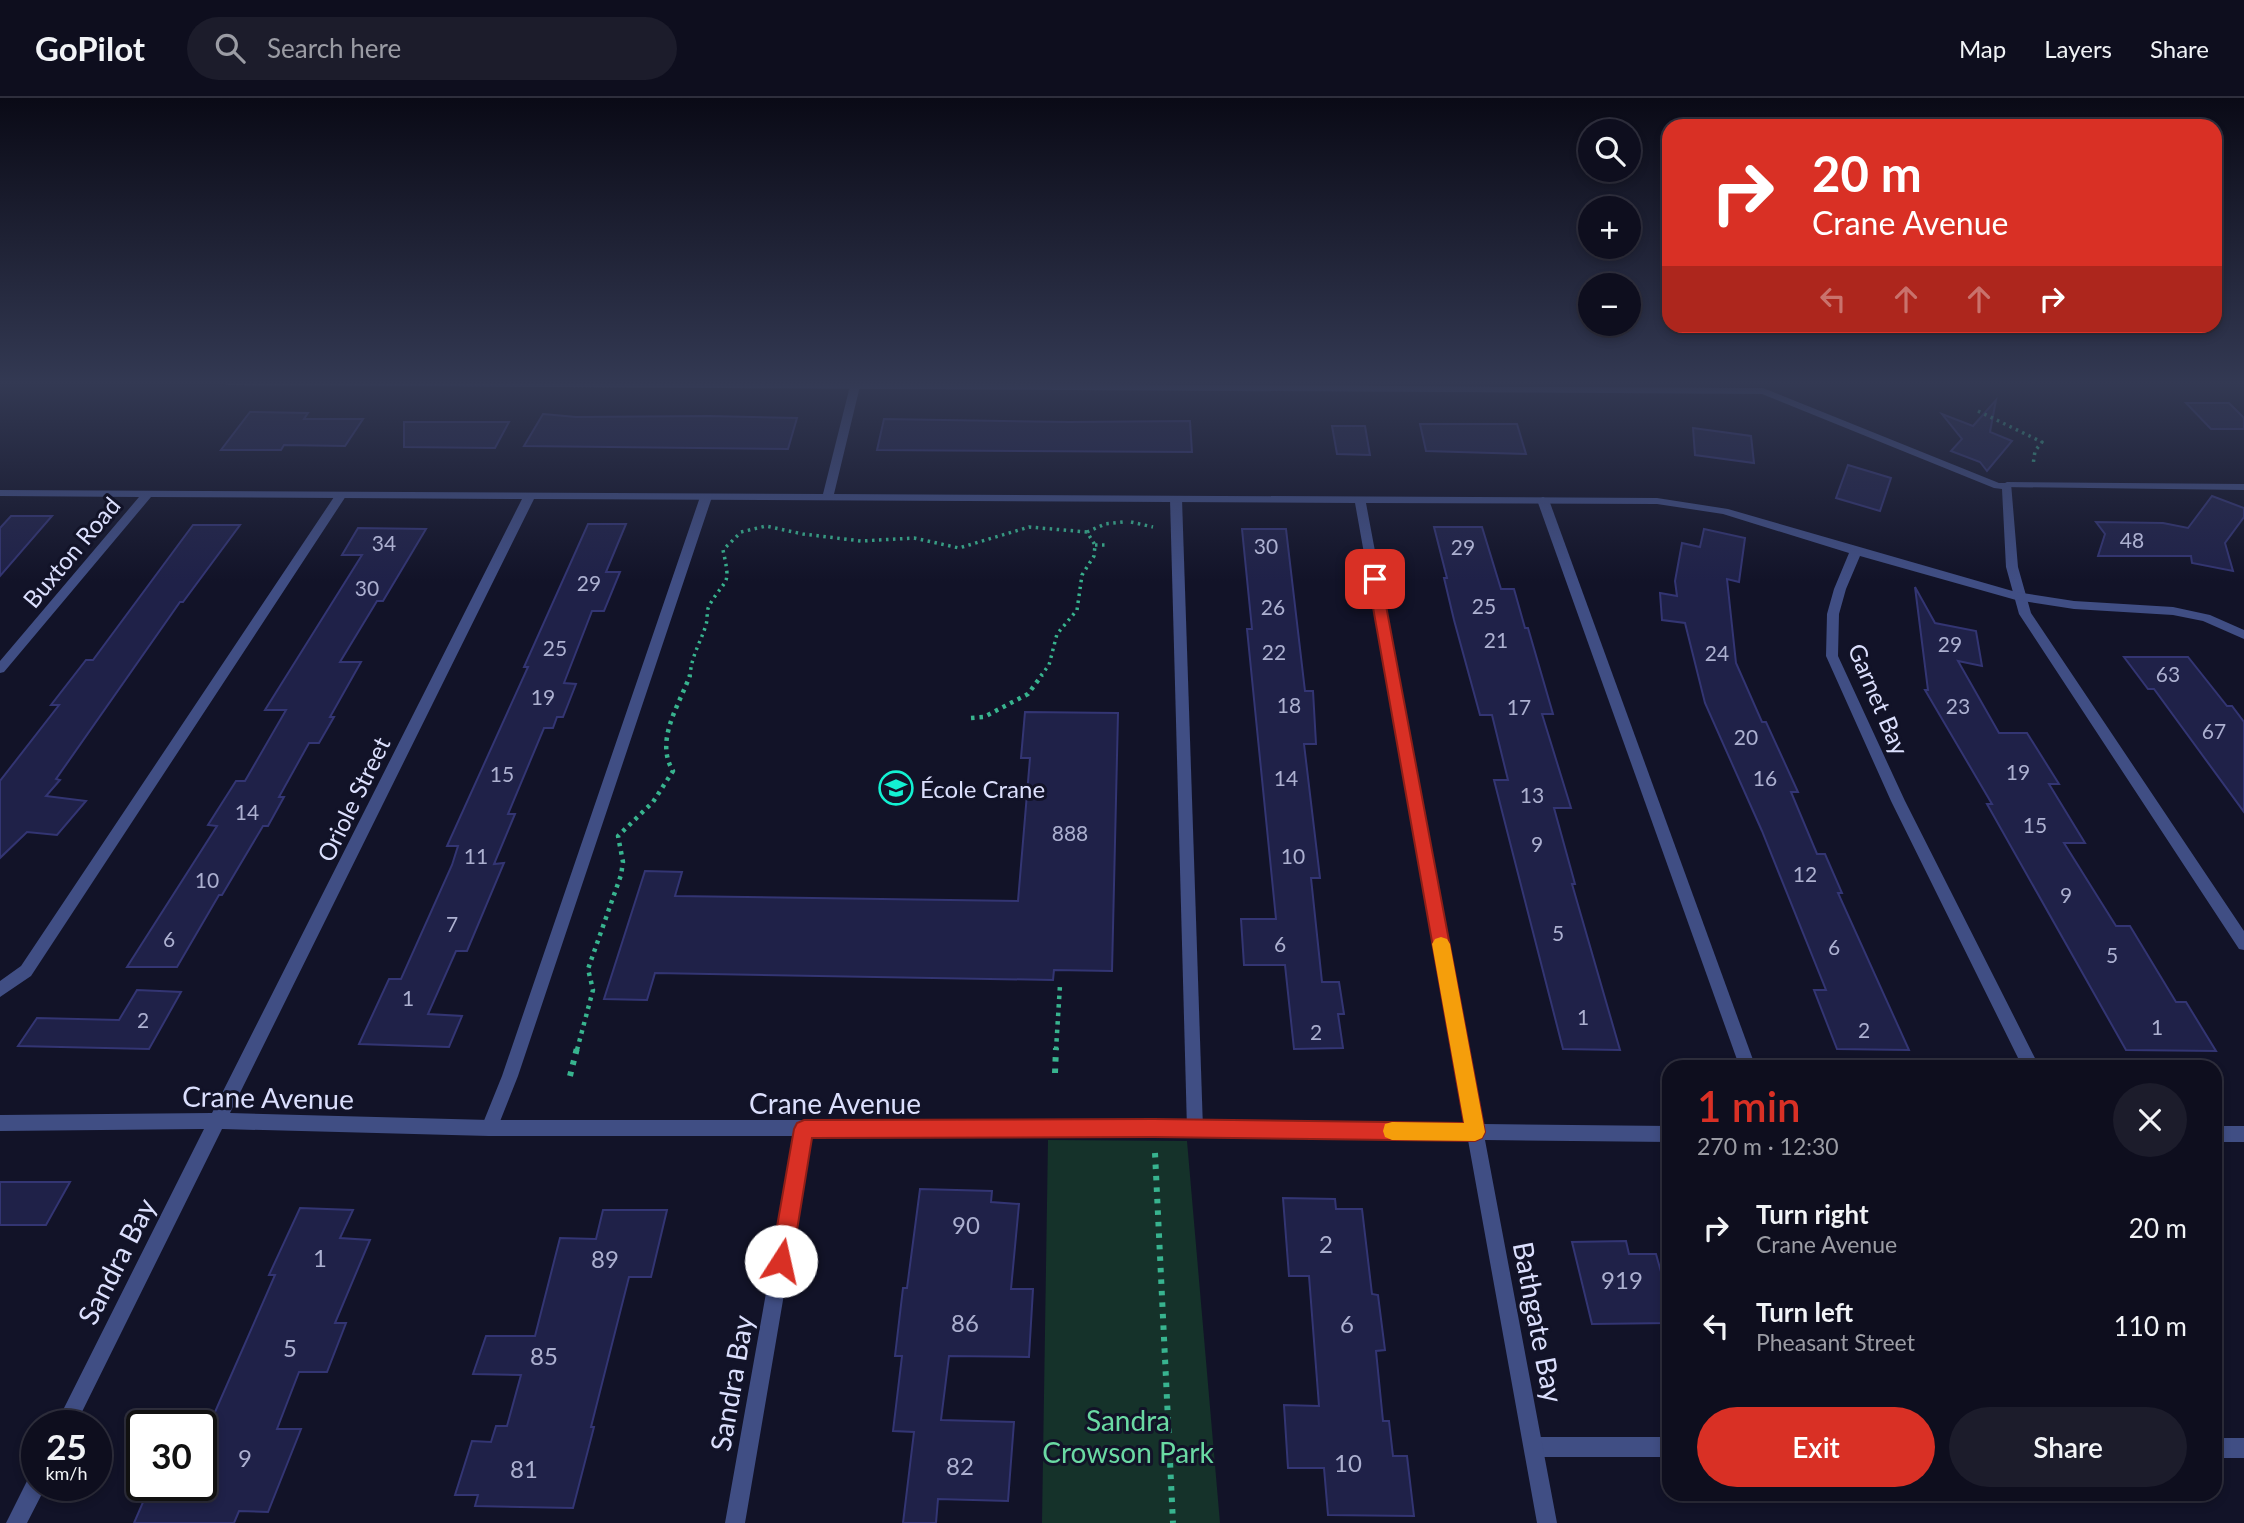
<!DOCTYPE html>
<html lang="en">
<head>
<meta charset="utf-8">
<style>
	body { margin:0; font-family:Lato,sans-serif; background:#1c1c2b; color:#f1f3f6; height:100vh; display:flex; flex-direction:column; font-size:26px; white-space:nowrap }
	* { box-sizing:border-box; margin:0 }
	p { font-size:23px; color:#9b9ca4 }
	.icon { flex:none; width:38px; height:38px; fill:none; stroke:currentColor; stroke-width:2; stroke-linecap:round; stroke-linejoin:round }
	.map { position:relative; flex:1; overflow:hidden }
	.sheet { position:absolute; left:1662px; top:962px; width:560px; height:441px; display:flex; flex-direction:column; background:#0e0e1e; border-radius:21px; box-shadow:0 4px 10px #0003,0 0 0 2px #2e2e3c }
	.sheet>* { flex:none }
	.hud { position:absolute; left:1662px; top:21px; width:560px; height:214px; border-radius:21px; box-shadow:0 4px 10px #0003,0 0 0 2px #2e2e3c; background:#d93025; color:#fff; overflow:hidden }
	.fabs { position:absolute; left:1578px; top:21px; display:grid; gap:14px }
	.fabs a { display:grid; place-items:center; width:63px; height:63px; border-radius:50%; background:#0e0e1e; box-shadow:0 4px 10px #0003,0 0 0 2px #2e2e3c; font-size:35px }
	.speed { position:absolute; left:21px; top:1312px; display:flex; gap:14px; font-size:35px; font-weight:700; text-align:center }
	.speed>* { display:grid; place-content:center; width:91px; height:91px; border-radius:50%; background:#0e0e1e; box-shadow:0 4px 10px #0003,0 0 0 2px #2e2e3c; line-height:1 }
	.speed small { font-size:18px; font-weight:400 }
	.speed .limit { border:4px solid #111; border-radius:10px; background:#fff; color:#111 }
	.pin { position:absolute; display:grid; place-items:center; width:60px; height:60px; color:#fff; margin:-30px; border-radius:14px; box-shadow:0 4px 10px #0006 }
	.me { position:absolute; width:77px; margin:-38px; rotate:10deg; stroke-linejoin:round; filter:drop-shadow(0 0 5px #0008) }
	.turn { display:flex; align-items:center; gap:24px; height:147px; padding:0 35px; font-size:32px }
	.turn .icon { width:91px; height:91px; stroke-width:2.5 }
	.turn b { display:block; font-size:49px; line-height:60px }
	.lanes { display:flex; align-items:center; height:66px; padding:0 35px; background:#0003; justify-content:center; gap:35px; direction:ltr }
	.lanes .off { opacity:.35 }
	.round { display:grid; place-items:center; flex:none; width:74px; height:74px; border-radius:37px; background:#1c1c2b }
	.summary { display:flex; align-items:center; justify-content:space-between; height:119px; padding:0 35px }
	h1 { font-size:42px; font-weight:600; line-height:52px; color:#d93025 }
	.action { display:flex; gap:14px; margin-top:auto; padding:14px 35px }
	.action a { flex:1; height:80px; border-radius:42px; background:#d93025; color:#fff; font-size:28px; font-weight:600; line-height:80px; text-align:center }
	.action a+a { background:#1c1c2b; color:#f1f3f6 }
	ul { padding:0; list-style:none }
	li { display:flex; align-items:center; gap:21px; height:98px; padding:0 35px }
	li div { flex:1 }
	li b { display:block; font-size:26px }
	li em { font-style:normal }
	header { display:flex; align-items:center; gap:42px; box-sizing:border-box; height:98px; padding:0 35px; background:#0e0e1e; border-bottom:2px solid #2e2e3c }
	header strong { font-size:33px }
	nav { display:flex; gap:38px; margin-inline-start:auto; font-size:24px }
	.search { width:490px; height:63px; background:#1c1c2b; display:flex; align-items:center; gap:18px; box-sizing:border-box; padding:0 24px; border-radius:38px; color:#9b9ca4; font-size:26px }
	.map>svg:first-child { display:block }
</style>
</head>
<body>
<header>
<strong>GoPilot</strong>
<div class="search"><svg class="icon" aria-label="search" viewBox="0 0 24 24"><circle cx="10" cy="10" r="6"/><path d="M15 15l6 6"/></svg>Search here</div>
<nav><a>Map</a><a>Layers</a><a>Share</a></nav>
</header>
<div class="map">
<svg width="2244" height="1425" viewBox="0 0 2244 1425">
	<rect width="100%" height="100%" fill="#121328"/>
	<path fill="#15322a" d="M1048 1042 1187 1043 1220 1425H1042Z"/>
	<g fill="#1f2148" stroke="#333573" stroke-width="2">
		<path d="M1996 302 1990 334 2012 343 1987 373 1980 364 1951 353 1962 341 1942 316 1973 328Z"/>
		<path d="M2186 305H2229L2244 320V331H2211Z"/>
		<path d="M250 314 308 315 304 321H363L345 348 284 347 281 352H221Z"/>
		<path d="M543 316 576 319 709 318 797 320 788 351 524 348Z"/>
		<path d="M884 321 1069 324 1190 323 1192 354 877 352Z"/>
		<path d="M404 324H509L495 350 404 349Z"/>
		<path d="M1420 326H1517L1526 356 1426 353Z"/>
		<path d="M1332 328H1365L1370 357 1337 356Z"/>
		<path d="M1693 330 1751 338 1754 365 1695 357Z"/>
		<path d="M1848 367 1891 380 1880 413 1836 400Z"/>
		<path d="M2212 398 2244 410V419L2225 445 2233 473 2192 465 2191 458H2098L2105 436 2096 424 2163 425 2188 430Z"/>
		<path d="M11 418H52L0 478V430Z"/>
		<path d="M588 426H626L606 474H620L604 513H592L564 585 576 586 563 619H557L553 630H544L508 716H515L494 766 504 765 467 853H456L428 916 462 918 449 949 359 946 389 881H401L452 767 458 748H447L528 569H524Z"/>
		<path d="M193 427H240L183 504H180L56 681 60 682 46 698 86 703 57 737 27 734 0 760V683L59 607H51L86 562H93Z"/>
		<path d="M1434 429H1482L1501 491H1514L1525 530H1528L1553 616H1542L1571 710H1554L1575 786H1572L1620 952 1563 951 1494 682H1508L1492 617H1480L1454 522 1444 480H1447Z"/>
		<path d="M358 430 426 431 383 503H377L340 564H361L330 619H334L319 645H309L279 699H284L268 728H263L222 797H219L177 869H127L217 728 208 727 236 683H245L286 612H265L362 457H342Z"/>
		<path d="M1242 431H1286L1305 593H1313L1316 646H1304L1320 780H1311L1322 884H1339L1344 916H1338L1343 950 1294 951 1285 867H1244L1241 821H1276L1247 531H1252Z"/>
		<path d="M1704 431 1745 440 1739 484 1727 481 1736 565 1762 624H1766L1798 694H1791L1817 756H1825L1842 795H1838L1909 952 1837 951 1814 892H1826L1762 733 1705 605 1685 525 1662 522 1660 495 1677 498 1675 483 1682 445 1700 449Z"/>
		<path d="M1915 489 1935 525 1976 533 1982 568 1958 563 1999 635H2027L2059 686H2049L2085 745H2064L2116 828H2130L2176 904H2186L2216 953 2126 952 1987 706H1992L1925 592H1928Z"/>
		<path d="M2124 559H2188L2227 608H2232L2244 624V714L2154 591H2148Z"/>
		<path d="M1025 614 1118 615 1112 873 1054 872 1053 882 655 875 647 902 604 901 645 773 682 774 675 798 1018 803 1030 660H1021Z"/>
		<path d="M137 892 181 894 149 951 18 948 37 920 119 922Z"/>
		<path d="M0 1084H70L46 1127H0Z"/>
		<path d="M920 1091 992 1093 991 1104 1019 1106 1011 1191H1033L1029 1259 949 1258 941 1322 1014 1324 1008 1403 938 1401 936 1425H903L914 1334 893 1333 902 1258H895L903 1190H907Z"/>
		<path d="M1283 1100 1335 1101 1336 1111H1362L1372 1196 1378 1197 1385 1252 1376 1253 1383 1323H1389L1393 1358H1407L1414 1418 1328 1417 1324 1370H1288L1284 1307 1319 1308 1309 1178H1289Z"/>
		<path d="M300 1110 353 1112 340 1140 370 1142 335 1225H346L327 1274H299L277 1331H301L268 1414 239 1413 234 1425H134L150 1388H201V1330H208L275 1177H269Z"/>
		<path d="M603 1112H667L651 1179H629L591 1329H594L573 1410 475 1408 478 1397H455L472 1343 491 1344 496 1328H507L521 1277 473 1276 486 1238H535L560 1140 596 1141Z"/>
		<path d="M1626 1143 1629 1156H1656L1670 1206V1225L1592 1226 1572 1144Z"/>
	</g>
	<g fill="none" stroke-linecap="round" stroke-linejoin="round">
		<g stroke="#38b48f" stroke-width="3.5" stroke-dasharray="2.5 4.5" stroke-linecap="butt">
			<path d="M1978 313 2042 344 2035 353 2033 367"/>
			<path d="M1131 424 1153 429"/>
			<path d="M1087 434 1105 426 1123 424"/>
			<path d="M1095 447H1109"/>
			<path d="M690 579C691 558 700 546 706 527 708 520 706 512 710 506 727 478 731 489 723 452L741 434 766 428 803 436 861 443 914 440 959 450 1029 429 1087 434 1095 447 1094 458 1082 477 1077 512 1057 536 1049 567 1040 579"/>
		</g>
		<g stroke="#38b48f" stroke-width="4.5" stroke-dasharray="3.5 5" stroke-linecap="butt">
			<path d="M971 620 984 619 1028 596 1042 577"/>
			<path d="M577 952 593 892 588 871 621 777 623 764 618 738 653 704 673 673C654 642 680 606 690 577"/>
			<path d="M1056 952 1060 887"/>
		</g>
		<g stroke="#38b48f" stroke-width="6" stroke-dasharray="4.5 7" stroke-linecap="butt">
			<path d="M1055 975 1056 950"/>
			<path d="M570 978 577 950"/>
			<path d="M1155 1055 1173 1425"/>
		</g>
		<g fill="#404e84" fill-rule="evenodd">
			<path d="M222 284H671L1763 290 1999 385H2011L2018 469 2031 515 2244 833V852L2239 851 2019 516 2006 469 2002 391 1994 390 1762 296 227 287Z"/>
			<path d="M340 395 346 398 31 878 0 899V883L21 868 336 396Z"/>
			<path d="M706 396 712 399 518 978 495 1036 489 1038 483 1036 481 1030 502 978 700 399Z"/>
			<path d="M1176 398 1182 401 1203 1031 1201 1037 1195 1039 1189 1037 1187 1031 1170 401Z"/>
			<path d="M1543 399 1549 402 1756 970H1740L1537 402Z"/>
			<path d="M1534 1339H1670V1359H1534L1527 1356 1524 1349 1527 1342Z"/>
			<rect x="2216" y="1340" width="28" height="20"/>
		</g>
		<g fill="#404e84" fill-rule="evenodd">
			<path d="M851 284H861L834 396 1657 400 1728 411 2016 494 2074 503 2173 509 2210 517 2244 532V541L2203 523 2173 517 2074 511 2016 502 1860 458 1846 491 1839 516 1838 558 1905 703 2040 970H2023L1891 703 1826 558 1827 516 1834 491 1849 455 1723 416 1657 406 1366 405 1482 1026 1670 1028V1044L1485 1042 1557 1425H1537L1468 1042 1154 1038H811L745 1425H725L794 1038H489L222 1031 75 1328H55L204 1031 0 1033V1017L212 1015 522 401 151 399 4 574 0 575V563L139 399 0 398V392L823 396ZM534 401 1355 405 1466 1026 1154 1022H489L230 1015Z"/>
			<path d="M2007 384 2244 386V392L2003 389 2001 387Z"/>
			<rect x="2216" y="1028" width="28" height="16"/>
			<path d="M37 1374V1388H46L27 1425H6L30 1377Z"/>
		</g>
	</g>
	<linearGradient id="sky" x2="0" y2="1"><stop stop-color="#0a0a16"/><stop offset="0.59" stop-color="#333953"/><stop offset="1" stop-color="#333953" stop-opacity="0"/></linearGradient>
	<rect width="2244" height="483" fill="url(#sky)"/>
	<path fill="#d93025" stroke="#8d1f18" stroke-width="2" d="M1375 477 1381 481 1485 1034 1482 1040 1475 1043 1154 1039 812 1040 792 1163 788 1170 781 1173 774 1170 771 1163 794 1031 797 1025 804 1022 1154 1021 1464 1025 1368 481Z"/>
	<path fill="#f59e0b" d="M1441 839 1447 841 1450 846 1485 1034 1482 1040 1475 1043 1392 1042 1385 1039 1383 1033 1385 1026 1392 1024 1464 1025 1432 846 1435 841Z"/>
	<defs>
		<symbol id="school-ring" viewBox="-11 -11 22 22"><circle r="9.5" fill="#121328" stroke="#13f1d2" stroke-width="1.5"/><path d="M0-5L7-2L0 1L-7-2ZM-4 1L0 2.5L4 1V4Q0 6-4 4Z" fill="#13f1d2"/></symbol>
	</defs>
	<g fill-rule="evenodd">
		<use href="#school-ring" x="877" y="671" width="38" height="38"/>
	</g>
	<g text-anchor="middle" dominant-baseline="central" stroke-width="6" stroke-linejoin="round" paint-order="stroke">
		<g font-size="21" fill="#acb0d0">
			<text x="2132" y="441">48</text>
			<text x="384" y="444">34</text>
			<text x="1266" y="447">30</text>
			<text x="1463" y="448">29</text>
			<text x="589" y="484">29</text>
			<text x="367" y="489">30</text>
			<text x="1484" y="507">25</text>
			<text x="1273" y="508">26</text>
			<text x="1496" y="541">21</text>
			<text x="1950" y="545">29</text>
			<text x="555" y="549">25</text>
			<text x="1274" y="553">22</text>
			<text x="1717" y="554">24</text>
			<text x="2168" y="575">63</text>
			<text x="543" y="598">19</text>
			<text x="1289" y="606">18</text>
			<text x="1958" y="607">23</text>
			<text x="1519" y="608">17</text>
			<text x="2214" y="632">67</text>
			<text x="1746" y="638">20</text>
			<text x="2018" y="673">19</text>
			<text x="502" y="675">15</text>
			<text x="1286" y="679">14</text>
			<text x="1765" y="679">16</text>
			<text x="1532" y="696">13</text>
			<text x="247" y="713">14</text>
			<text x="2035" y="726">15</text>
			<text x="1070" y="734">888</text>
			<text x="1537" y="745">9</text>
			<text x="476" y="757">11</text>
			<text x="1293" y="757">10</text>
			<text x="1805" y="775">12</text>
			<text x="207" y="781">10</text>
			<text x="2066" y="796">9</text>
			<text x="452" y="825">7</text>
			<text x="1558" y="834">5</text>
			<text x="169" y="840">6</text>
			<text x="1280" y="845">6</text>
			<text x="1834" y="848">6</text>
			<text x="2112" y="856">5</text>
			<text x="408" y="899">1</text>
			<text x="1583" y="918">1</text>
			<text x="143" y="921">2</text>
			<text x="2157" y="928">1</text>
			<text x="1864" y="931">2</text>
			<text x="1316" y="933">2</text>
		</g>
		<g font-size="24" fill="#dbdffd" stroke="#121328">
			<text transform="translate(71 454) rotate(-50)">Buxton Road</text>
			<text transform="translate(1879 601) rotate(67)">Garnet Bay</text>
			<text transform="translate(353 701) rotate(-64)">Oriole Street</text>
		</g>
		<g font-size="24" fill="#dbdffd" stroke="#121328" text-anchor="start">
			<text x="920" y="690">École Crane</text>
		</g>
		<g font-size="24" fill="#acb0d0">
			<text x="966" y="1126">90</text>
			<text x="1326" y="1145">2</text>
			<text x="320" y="1159">1</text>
			<text x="605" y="1160">89</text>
			<text x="1622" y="1181">919</text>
			<text x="965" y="1224">86</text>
			<text x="1347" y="1225">6</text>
			<text x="290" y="1249">5</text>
			<text x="544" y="1257">85</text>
			<text x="245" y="1359">9</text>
			<text x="1348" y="1364">10</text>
			<text x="960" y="1367">82</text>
			<text x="524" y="1370">81</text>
		</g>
		<g font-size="28" fill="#dbdffd" stroke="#121328">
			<text transform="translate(268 999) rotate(1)">Crane Avenue</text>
			<text x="835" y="1005">Crane Avenue</text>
			<text transform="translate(116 1163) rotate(-63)">Sandra Bay</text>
			<text transform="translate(1539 1224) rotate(79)">Bathgate Bay</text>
			<text transform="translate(731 1285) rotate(-80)">Sandra Bay</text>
		</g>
		<g font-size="28" fill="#6adaa3" stroke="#121328">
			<text x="1128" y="1322">Sandra<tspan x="1128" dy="32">Crowson Park</tspan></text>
		</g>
	</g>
</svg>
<div class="fabs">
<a><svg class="icon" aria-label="search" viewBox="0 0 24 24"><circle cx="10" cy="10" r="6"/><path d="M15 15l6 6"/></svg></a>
<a>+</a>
<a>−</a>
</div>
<div class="speed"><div>25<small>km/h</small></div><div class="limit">30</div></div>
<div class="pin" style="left:1375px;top:481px;background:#d93025"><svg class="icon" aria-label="arrive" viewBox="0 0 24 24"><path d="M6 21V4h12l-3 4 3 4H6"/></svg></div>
<svg class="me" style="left:781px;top:1163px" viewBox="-20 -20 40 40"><circle r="19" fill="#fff"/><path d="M0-13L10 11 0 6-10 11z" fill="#d93025"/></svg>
<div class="hud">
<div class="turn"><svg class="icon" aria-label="right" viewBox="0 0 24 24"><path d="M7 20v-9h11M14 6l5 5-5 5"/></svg><div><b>20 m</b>Crane Avenue</div></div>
<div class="lanes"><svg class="icon off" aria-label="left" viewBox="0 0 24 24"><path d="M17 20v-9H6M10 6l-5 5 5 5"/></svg><svg class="icon off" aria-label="ahead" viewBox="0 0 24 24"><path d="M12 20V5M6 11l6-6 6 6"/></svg><svg class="icon off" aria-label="ahead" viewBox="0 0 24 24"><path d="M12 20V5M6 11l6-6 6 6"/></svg><svg class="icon" aria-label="right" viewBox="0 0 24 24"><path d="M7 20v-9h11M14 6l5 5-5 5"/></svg></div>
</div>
<section class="sheet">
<div class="summary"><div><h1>1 min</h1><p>270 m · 12:30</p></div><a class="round"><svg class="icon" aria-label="close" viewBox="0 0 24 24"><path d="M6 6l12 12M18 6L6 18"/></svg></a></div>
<ul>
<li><svg class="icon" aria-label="right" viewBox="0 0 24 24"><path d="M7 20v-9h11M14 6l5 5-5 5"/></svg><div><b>Turn right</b><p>Crane Avenue</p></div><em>20 m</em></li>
<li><svg class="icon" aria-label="left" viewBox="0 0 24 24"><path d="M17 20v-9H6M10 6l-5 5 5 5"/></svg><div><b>Turn left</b><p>Pheasant Street</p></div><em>110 m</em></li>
</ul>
<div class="action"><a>Exit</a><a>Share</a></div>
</section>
</div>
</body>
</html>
